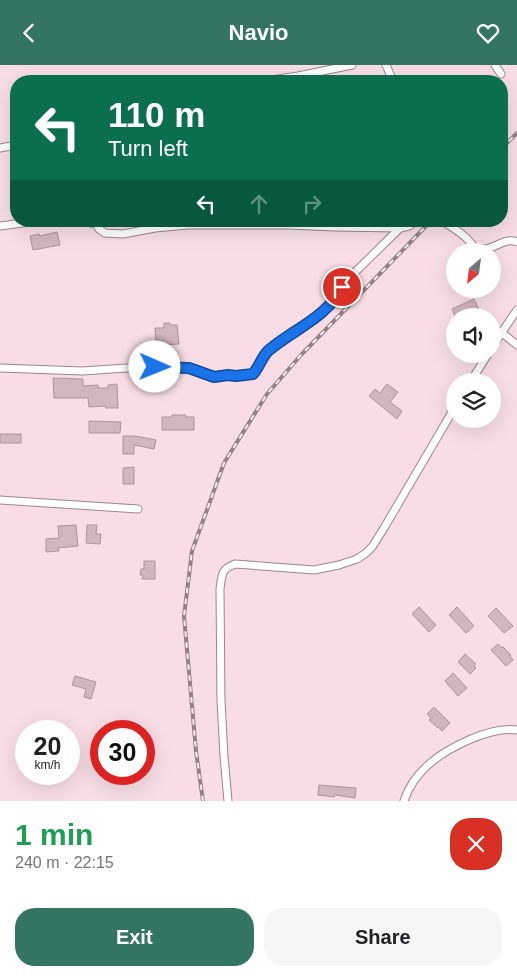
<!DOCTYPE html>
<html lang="en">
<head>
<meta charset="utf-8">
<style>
	body { margin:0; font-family:Arial,sans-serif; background:#f6f6f6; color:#202124; height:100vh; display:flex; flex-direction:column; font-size:19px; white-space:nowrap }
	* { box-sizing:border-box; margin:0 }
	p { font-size:16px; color:#757577 }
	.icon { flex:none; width:28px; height:28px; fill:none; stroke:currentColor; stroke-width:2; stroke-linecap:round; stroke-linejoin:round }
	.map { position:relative; height:736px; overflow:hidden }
	.side { display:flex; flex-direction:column; background:#fff; flex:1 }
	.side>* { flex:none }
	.banner { position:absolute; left:10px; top:10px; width:498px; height:152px; border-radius:20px; box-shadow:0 5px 20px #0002; background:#0b6e4f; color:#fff; overflow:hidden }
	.needle { width:32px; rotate:208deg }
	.controls { position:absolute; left:446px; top:178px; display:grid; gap:10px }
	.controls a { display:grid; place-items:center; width:55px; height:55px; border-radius:50%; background:#fff; box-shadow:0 5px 20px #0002; font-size:25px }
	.speed { position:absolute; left:15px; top:655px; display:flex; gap:10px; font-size:25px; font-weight:700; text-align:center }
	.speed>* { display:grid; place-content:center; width:65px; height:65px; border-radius:50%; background:#fff; box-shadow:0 5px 20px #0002; line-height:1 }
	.speed small { font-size:12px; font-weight:400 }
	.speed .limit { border:8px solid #d22; background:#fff; color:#111 }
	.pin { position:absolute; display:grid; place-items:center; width:42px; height:42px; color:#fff; margin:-21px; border:2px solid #fff; border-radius:50%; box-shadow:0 1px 5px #0007 }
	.me { position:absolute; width:55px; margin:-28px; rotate:91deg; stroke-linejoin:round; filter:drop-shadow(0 0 4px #0008) }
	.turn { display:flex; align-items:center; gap:18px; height:105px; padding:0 15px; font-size:22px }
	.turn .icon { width:65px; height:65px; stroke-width:2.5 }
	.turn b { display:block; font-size:35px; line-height:42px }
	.lanes { display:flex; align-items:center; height:48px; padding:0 15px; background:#0003; justify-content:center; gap:25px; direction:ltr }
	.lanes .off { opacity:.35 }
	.round { display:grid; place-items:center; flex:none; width:52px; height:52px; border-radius:20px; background:#f6f6f6 }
	.overview { display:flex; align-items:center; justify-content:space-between; height:85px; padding:0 15px }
	h1 { font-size:30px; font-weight:700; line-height:38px; color:#1e9e55 }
	.action { display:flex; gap:10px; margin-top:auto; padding:10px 15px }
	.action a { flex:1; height:58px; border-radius:20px; background:#347462; color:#fff; font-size:20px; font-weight:700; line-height:58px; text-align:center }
	.action a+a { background:#f6f6f6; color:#202124 }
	header { display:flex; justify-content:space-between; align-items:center; height:65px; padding:0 15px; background:#347462; color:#fff; font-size:22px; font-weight:700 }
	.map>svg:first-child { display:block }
</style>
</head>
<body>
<header><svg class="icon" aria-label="back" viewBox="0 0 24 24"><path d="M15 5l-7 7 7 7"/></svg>Navio<svg class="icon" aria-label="heart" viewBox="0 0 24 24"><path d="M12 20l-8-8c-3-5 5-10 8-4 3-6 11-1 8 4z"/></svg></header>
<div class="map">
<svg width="517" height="736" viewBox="0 0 517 736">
	<rect width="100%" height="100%" fill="#f8dde7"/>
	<g fill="#d1b6c0" stroke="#ac939d">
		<path d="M57 167 60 180 33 185 30 171 39 169 40 171Z"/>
		<path d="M474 234 482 251H455L452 244Z"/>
		<path d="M164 258H170V260H177L179 279 156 280 155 263H164Z"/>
		<path d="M53 313 83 314V321L98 320V323H108V320L117 319 118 343H106L105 341 89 342 88 333H54Z"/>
		<path d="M387 319 398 327 390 337 402 346 397 354 369 331 375 324 380 328Z"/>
		<path d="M172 350H186V352H194V365H162V352H172Z"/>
		<path d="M89 356 121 357 120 368H89Z"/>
		<rect x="0" y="369" width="21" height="9"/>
		<path d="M123 371H135L156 375 154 384 134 380V389H123Z"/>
		<path d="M134 402V419H123V403Z"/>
		<path d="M76 460 78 481 58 483 59 486 46 487V474L59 473 58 461Z"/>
		<path d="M87 460H97L96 469H101L100 479 86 478Z"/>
		<path d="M144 496H155V514H142L143 510H140L141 504H144Z"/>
		<path d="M419 542 436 560 429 567 412 549Z"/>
		<path d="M457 542 474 561 466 568 449 550Z"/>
		<path d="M496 543 513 561 504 568 488 551Z"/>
		<path d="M498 579 502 583 503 582 511 590 510 591 513 595 506 601 491 585Z"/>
		<path d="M465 589 476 599 474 601 476 603 470 609 458 597Z"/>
		<path d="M453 608 467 623 458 631 445 616Z"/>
		<path d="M75 611 96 617 91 634 84 632 86 624 72 620Z"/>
		<path d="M434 642 450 658 442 666 438 662V663L429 655 431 653 427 649Z"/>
		<path d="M319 720 356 723 355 733 335 730 334 732 318 730Z"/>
	</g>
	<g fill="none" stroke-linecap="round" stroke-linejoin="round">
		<defs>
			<g id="minor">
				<path d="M386 0 393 16"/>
				<path d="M495 0 501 9"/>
				<path d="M265 16 298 11 352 0"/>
				<path d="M0 83 16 80"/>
				<path d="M83 156 96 159 99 164 105 168 123 169 155 163 188 160H290L334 162 400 163 409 161 417 156"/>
				<path d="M442 156C452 162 463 168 470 177 473 181 475 183 479 184 493 187 504 171 517 177"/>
				<path d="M0 161 37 156"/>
				<path d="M502 268 517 280"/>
				<path d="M492 282 517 245"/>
				<path d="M0 303 82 306 141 302 185 303 214 311 229 310 236 311 253 309 267 287 298 265 327 242 338 232 347 215 400 163"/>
				<path d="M471 316 488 289"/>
				<path d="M0 435 138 444"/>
				<path d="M228 736 224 691 221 636 220 524C222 510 221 504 235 499L314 505 339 500 357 494 366 488 372 482 384 463 455 342"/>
				<path d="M404 736C408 723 417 710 428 700 447 683 490 661 517 665"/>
			</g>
		</defs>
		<use href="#minor" stroke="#9d848e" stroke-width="9"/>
		<use href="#minor" stroke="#fff" stroke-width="7"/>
		<defs>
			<g id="rail">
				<path d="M501 84 517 68"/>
				<path d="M203 736 196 686 184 551 192 486 224 398 267 329 301 290 431 156"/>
			</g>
		</defs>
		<use href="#rail" stroke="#948188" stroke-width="4"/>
		<use href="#rail" stroke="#feeef4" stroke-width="2" stroke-dasharray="5.5" stroke-linecap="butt"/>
	</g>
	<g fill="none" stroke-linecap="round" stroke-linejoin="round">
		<defs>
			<path id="route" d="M155 302 189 303 214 312 228 310 236 311 253 309C259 302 262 292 268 286 292 265 328 252 342 222"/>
		</defs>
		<use href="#route" stroke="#114b97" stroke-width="12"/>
		<use href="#route" stroke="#1a73e8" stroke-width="9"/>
	</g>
</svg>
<div class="controls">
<a><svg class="needle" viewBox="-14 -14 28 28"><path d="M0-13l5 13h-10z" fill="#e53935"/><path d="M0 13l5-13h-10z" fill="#757577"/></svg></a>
<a><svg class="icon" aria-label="sound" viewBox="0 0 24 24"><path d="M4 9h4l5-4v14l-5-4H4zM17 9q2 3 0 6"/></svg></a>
<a><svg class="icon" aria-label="layers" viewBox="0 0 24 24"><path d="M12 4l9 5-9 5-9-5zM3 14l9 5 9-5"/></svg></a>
</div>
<div class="speed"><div>20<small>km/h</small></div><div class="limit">30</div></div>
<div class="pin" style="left:342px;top:222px;background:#d93025"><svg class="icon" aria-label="arrive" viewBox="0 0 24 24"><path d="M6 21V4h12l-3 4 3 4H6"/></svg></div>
<svg class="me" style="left:155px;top:302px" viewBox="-20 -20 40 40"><circle r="19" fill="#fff"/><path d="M0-13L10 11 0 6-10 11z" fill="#1a73e8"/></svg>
<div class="banner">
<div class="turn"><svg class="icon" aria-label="left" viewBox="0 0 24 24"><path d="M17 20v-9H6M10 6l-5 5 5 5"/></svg><div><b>110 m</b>Turn left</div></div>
<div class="lanes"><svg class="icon" aria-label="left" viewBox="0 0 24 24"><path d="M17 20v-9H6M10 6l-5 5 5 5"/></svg><svg class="icon off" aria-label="ahead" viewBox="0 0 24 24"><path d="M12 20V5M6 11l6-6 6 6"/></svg><svg class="icon off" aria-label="right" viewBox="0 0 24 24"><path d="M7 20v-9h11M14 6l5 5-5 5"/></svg></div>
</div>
</div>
<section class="side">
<div class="overview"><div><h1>1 min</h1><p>240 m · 22:15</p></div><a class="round" style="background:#d93025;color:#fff"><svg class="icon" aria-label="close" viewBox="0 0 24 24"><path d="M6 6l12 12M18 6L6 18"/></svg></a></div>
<div class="action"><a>Exit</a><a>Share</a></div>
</section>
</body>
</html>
